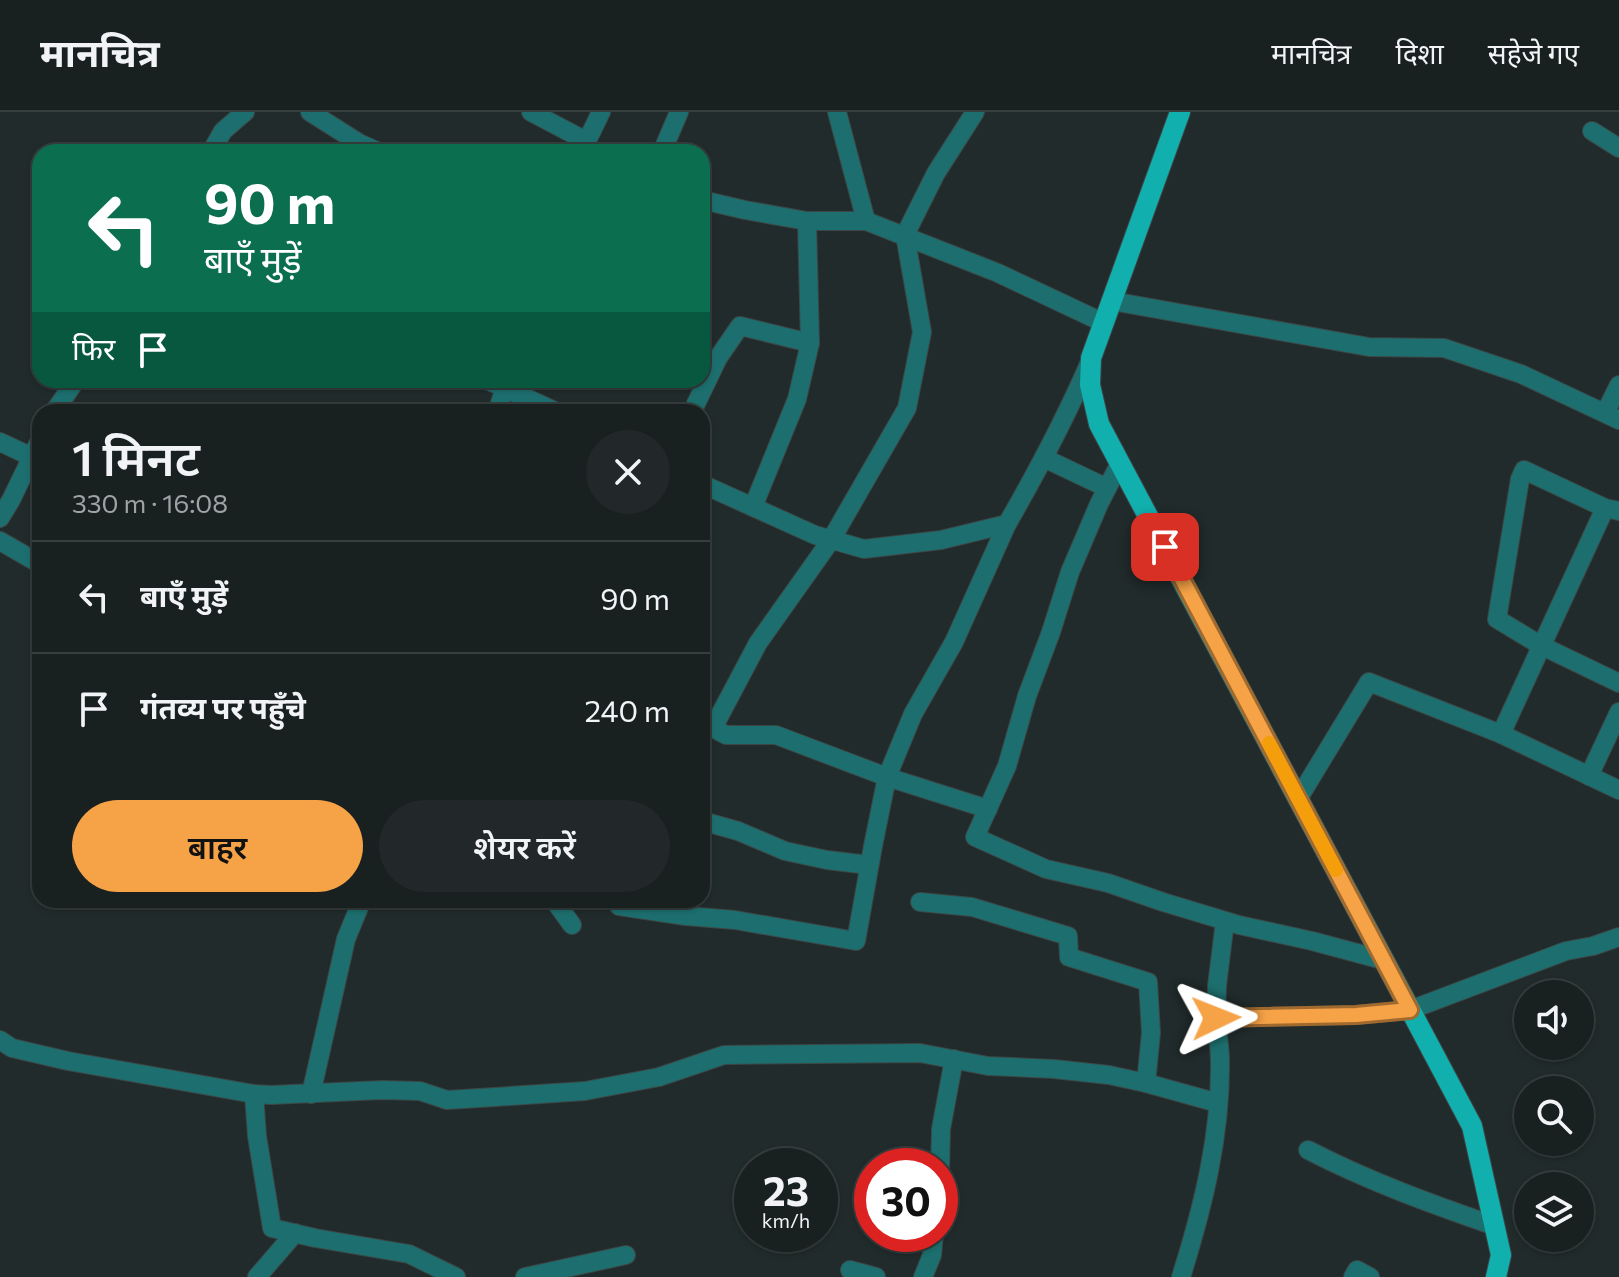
<!DOCTYPE html>
<html lang="hi">
<head>
<meta charset="utf-8">
<style>
	body { margin:0; font-family:Commissioner,"Noto Sans Devanagari",sans-serif; background:#222829; color:#f1f3f6; height:100vh; display:flex; flex-direction:column; font-size:30px; white-space:nowrap }
	* { box-sizing:border-box; margin:0 }
	p { font-size:26px; color:#9fa3a5 }
	.icon { flex:none; width:44px; height:44px; fill:none; stroke:currentColor; stroke-width:2; stroke-linecap:round; stroke-linejoin:round }
	.map { position:relative; flex:1; overflow:hidden }
	.sheet { position:absolute; left:32px; top:292px; width:678px; height:504px; display:flex; flex-direction:column; background:#192020; border-radius:24px; box-shadow:0 2px 6px #0004,0 0 0 2px #373e3e }
	.sheet>* { flex:none }
	.banner { position:absolute; left:32px; top:32px; width:678px; height:244px; border-radius:24px; box-shadow:0 2px 6px #0004,0 0 0 2px #373e3e; background:#0b6e4f; color:#fff; overflow:hidden }
	.fabs { position:absolute; left:1514px; top:868px; display:grid; gap:16px }
	.fabs a { display:grid; place-items:center; width:80px; height:80px; border-radius:50%; background:#192020; box-shadow:0 2px 6px #0004,0 0 0 2px #373e3e; font-size:40px }
	.speed { position:absolute; left:734px; top:1036px; display:flex; gap:16px; font-size:40px; font-weight:700; text-align:center }
	.speed>* { display:grid; place-content:center; width:104px; height:104px; border-radius:50%; background:#192020; box-shadow:0 2px 6px #0004,0 0 0 2px #373e3e; line-height:1 }
	.speed small { font-size:20px; font-weight:400 }
	.speed .limit { border:12px solid #d22; background:#fff; color:#111 }
	.pin { position:absolute; display:grid; place-items:center; width:68px; height:68px; color:#fff; margin:-34px; border-radius:16px; box-shadow:0 4px 12px #0006 }
	.me { position:absolute; width:88px; margin:-44px; rotate:88deg; stroke-linejoin:round; filter:drop-shadow(0 0 6px #0008) }
	.turn { display:flex; align-items:center; gap:28px; height:168px; padding:0 40px; font-size:36px }
	.turn .icon { width:104px; height:104px; stroke-width:2.5 }
	.turn b { display:block; font-size:56px; line-height:68px }
	.then { display:flex; align-items:center; height:76px; padding:0 40px; background:#0003; gap:16px; font-size:30px }
	.round { display:grid; place-items:center; flex:none; width:84px; height:84px; border-radius:42px; background:#222829 }
	.summary { display:flex; align-items:center; justify-content:space-between; height:136px; padding:0 40px }
	h1 { font-size:48px; font-weight:600; line-height:60px }
	.action { display:flex; gap:16px; margin-top:auto; padding:16px 40px }
	.action a { flex:1; height:92px; border-radius:48px; background:#f6a247; color:#111; font-size:32px; font-weight:600; line-height:92px; text-align:center }
	.action a+a { background:#222829; color:#f1f3f6 }
	ul { padding:0; list-style:none }
	li { display:flex; align-items:center; gap:24px; height:112px; padding:0 40px; border-top:2px solid #373e3e }
	li div { flex:1 }
	li b { display:block; font-size:30px }
	li em { font-style:normal }
	header { display:flex; align-items:center; gap:48px; box-sizing:border-box; height:112px; padding:0 40px; background:#192020; border-bottom:2px solid #373e3e }
	header strong { font-size:38px }
	nav { display:flex; gap:44px; margin-inline-start:auto; font-size:28px }
	.map>svg:first-child { display:block }
</style>
</head>
<body>
<header>
<strong>मानचित्र</strong>
<nav><a>मानचित्र</a><a>दिशा</a><a>सहेजे गए</a></nav>
</header>
<div class="map">
<svg width="1619" height="1165" viewBox="0 0 1619 1165">
	<rect width="100%" height="100%" fill="#212b2b"/>
	<g fill="none" stroke-linecap="round" stroke-linejoin="round">
		<defs>
			<g id="minor">
				<path d="M310 0 359 31 379 40"/>
				<path d="M531 0 586 29"/>
				<path d="M837 0 866 109 998 161 1104 211"/>
				<path d="M975 0 936 61 905 123 922 220 907 296 831 428 758 531 713 616 726 623H776L887 665 988 697"/>
				<path d="M1592 19 1619 36"/>
				<path d="M583 37 601 0"/>
				<path d="M211 40 223 19 245 0"/>
				<path d="M662 40 679 0"/>
				<path d="M702 88 745 98 807 109H866"/>
				<path d="M1112 189 1369 235 1444 236 1521 262 1619 308"/>
				<path d="M487 268 557 300"/>
				<path d="M54 300 76 268"/>
				<path d="M497 300 505 276"/>
				<path d="M692 300 718 246 740 214 810 231 807 109"/>
				<path d="M1605 301 1619 273"/>
				<path d="M0 330 32 345"/>
				<path d="M1044 346 1107 376"/>
				<path d="M1120 351 1099 392 1070 460 1051 520 1027 584 1007 654 975 725 1046 757 1108 771 1163 790 1239 813 1312 829 1383 848"/>
				<path d="M702 372 815 423 864 437 941 428 1007 412C1037 360 1065 307 1089 252"/>
				<path d="M753 395 797 287 810 231"/>
				<path d="M1619 399 1605 396 1524 358 1520 367 1497 507 1540 533 1619 571"/>
				<path d="M0 406 11 388 40 328"/>
				<path d="M0 429 40 452"/>
				<path d="M1501 622 1605 396"/>
				<path d="M1589 664 1619 600"/>
				<path d="M1298 687 1369 570 1501 622 1619 678"/>
				<path d="M702 709 738 719 785 739 827 748 869 753"/>
				<path d="M554 788 572 813"/>
				<path d="M920 790 972 795 1068 824 1069 845 1148 870 1151 921 1146 971"/>
				<path d="M619 794 686 804 735 808 856 829 873 734 887 665 913 602 954 530 1007 412"/>
				<path d="M1216 906 1217 874 1225 809"/>
				<path d="M0 928 12 936 68 949 254 982 271 983 382 978 420 979 447 988 495 985 585 979 659 965 724 943 920 941 988 954 1054 957 1109 963 1146 971 1218 991"/>
				<path d="M254 982 257 1024 272 1116 315 1126 409 1142 456 1165"/>
				<path d="M311 982 346 827 362 788"/>
				<path d="M1308 1038C1368 1069 1431 1092 1495 1114"/>
				<path d="M940 1058 941 1017 954 947"/>
				<path d="M850 1158 876 1165"/>
				<path d="M257 1165 295 1121"/>
				<path d="M525 1165 626 1143"/>
				<path d="M923 1165 932 1143 934 1122"/>
				<path d="M1181 1165C1203 1095 1221 1023 1220 949 1220 935 1217 920 1216 906L1356 903 1410 898 1566 839 1593 834 1619 825"/>
				<path d="M1353 1165 1357 1158 1370 1165"/>
			</g>
			<path id="major" d="M1180 0 1091 246 1090 273 1099 312 1472 1014 1501 1143 1496 1165"/>
		</defs>
		<use href="#minor" stroke="#3d4646" stroke-width="20"/>
		<use href="#major" stroke="#3d4646" stroke-width="22"/>
		<use href="#minor" stroke="#1c6f6e" stroke-width="18"/>
		<use href="#major" stroke="#11b0af" stroke-width="20"/>
	</g>
	<g fill="none" stroke-linecap="round" stroke-linejoin="round">
		<defs>
			<path id="route" d="M1165 435 1410 898 1356 903 1216 906"/>
		</defs>
		<use href="#route" stroke="#a0692e" stroke-width="20"/>
		<use href="#route" stroke="#f6a247" stroke-width="14"/>
		<path stroke="#f59e0b" stroke-width="14" d="M1269 631 1336 758"/>
	</g>
</svg>
<div class="fabs">
<a><svg class="icon" aria-label="sound" viewBox="0 0 24 24"><path d="M4 9h4l5-4v14l-5-4H4zM17 9q2 3 0 6"/></svg></a>
<a><svg class="icon" aria-label="search" viewBox="0 0 24 24"><circle cx="10" cy="10" r="6"/><path d="M15 15l6 6"/></svg></a>
<a><svg class="icon" aria-label="layers" viewBox="0 0 24 24"><path d="M12 4l9 5-9 5-9-5zM3 14l9 5 9-5"/></svg></a>
</div>
<div class="speed"><div>23<small>km/h</small></div><div class="limit">30</div></div>
<div class="pin" style="left:1165px;top:435px;background:#d93025"><svg class="icon" aria-label="arrive" viewBox="0 0 24 24"><path d="M6 21V4h12l-3 4 3 4H6"/></svg></div>
<svg class="me" style="left:1216px;top:906px" viewBox="-20 -20 40 40"><path d="M0-17L14 15 0 8-14 15z" fill="#f6a247" stroke="#fff" stroke-width="4"/></svg>
<div class="banner">
<div class="turn"><svg class="icon" aria-label="left" viewBox="0 0 24 24"><path d="M17 20v-9H6M10 6l-5 5 5 5"/></svg><div><b>90 m</b>बाएँ मुड़ें</div></div>
<div class="then">फिर<svg class="icon" aria-label="arrive" viewBox="0 0 24 24"><path d="M6 21V4h12l-3 4 3 4H6"/></svg></div>
</div>
<section class="sheet">
<div class="summary"><div><h1>1 मिनट</h1><p>330 m · 16:08</p></div><a class="round"><svg class="icon" aria-label="close" viewBox="0 0 24 24"><path d="M6 6l12 12M18 6L6 18"/></svg></a></div>
<ul>
<li><svg class="icon" aria-label="left" viewBox="0 0 24 24"><path d="M17 20v-9H6M10 6l-5 5 5 5"/></svg><div><b>बाएँ मुड़ें</b></div><em>90 m</em></li>
<li><svg class="icon" aria-label="arrive" viewBox="0 0 24 24"><path d="M6 21V4h12l-3 4 3 4H6"/></svg><div><b>गंतव्य पर पहुँचे</b></div><em>240 m</em></li>
</ul>
<div class="action"><a>बाहर</a><a>शेयर करें</a></div>
</section>
</div>
</body>
</html>
